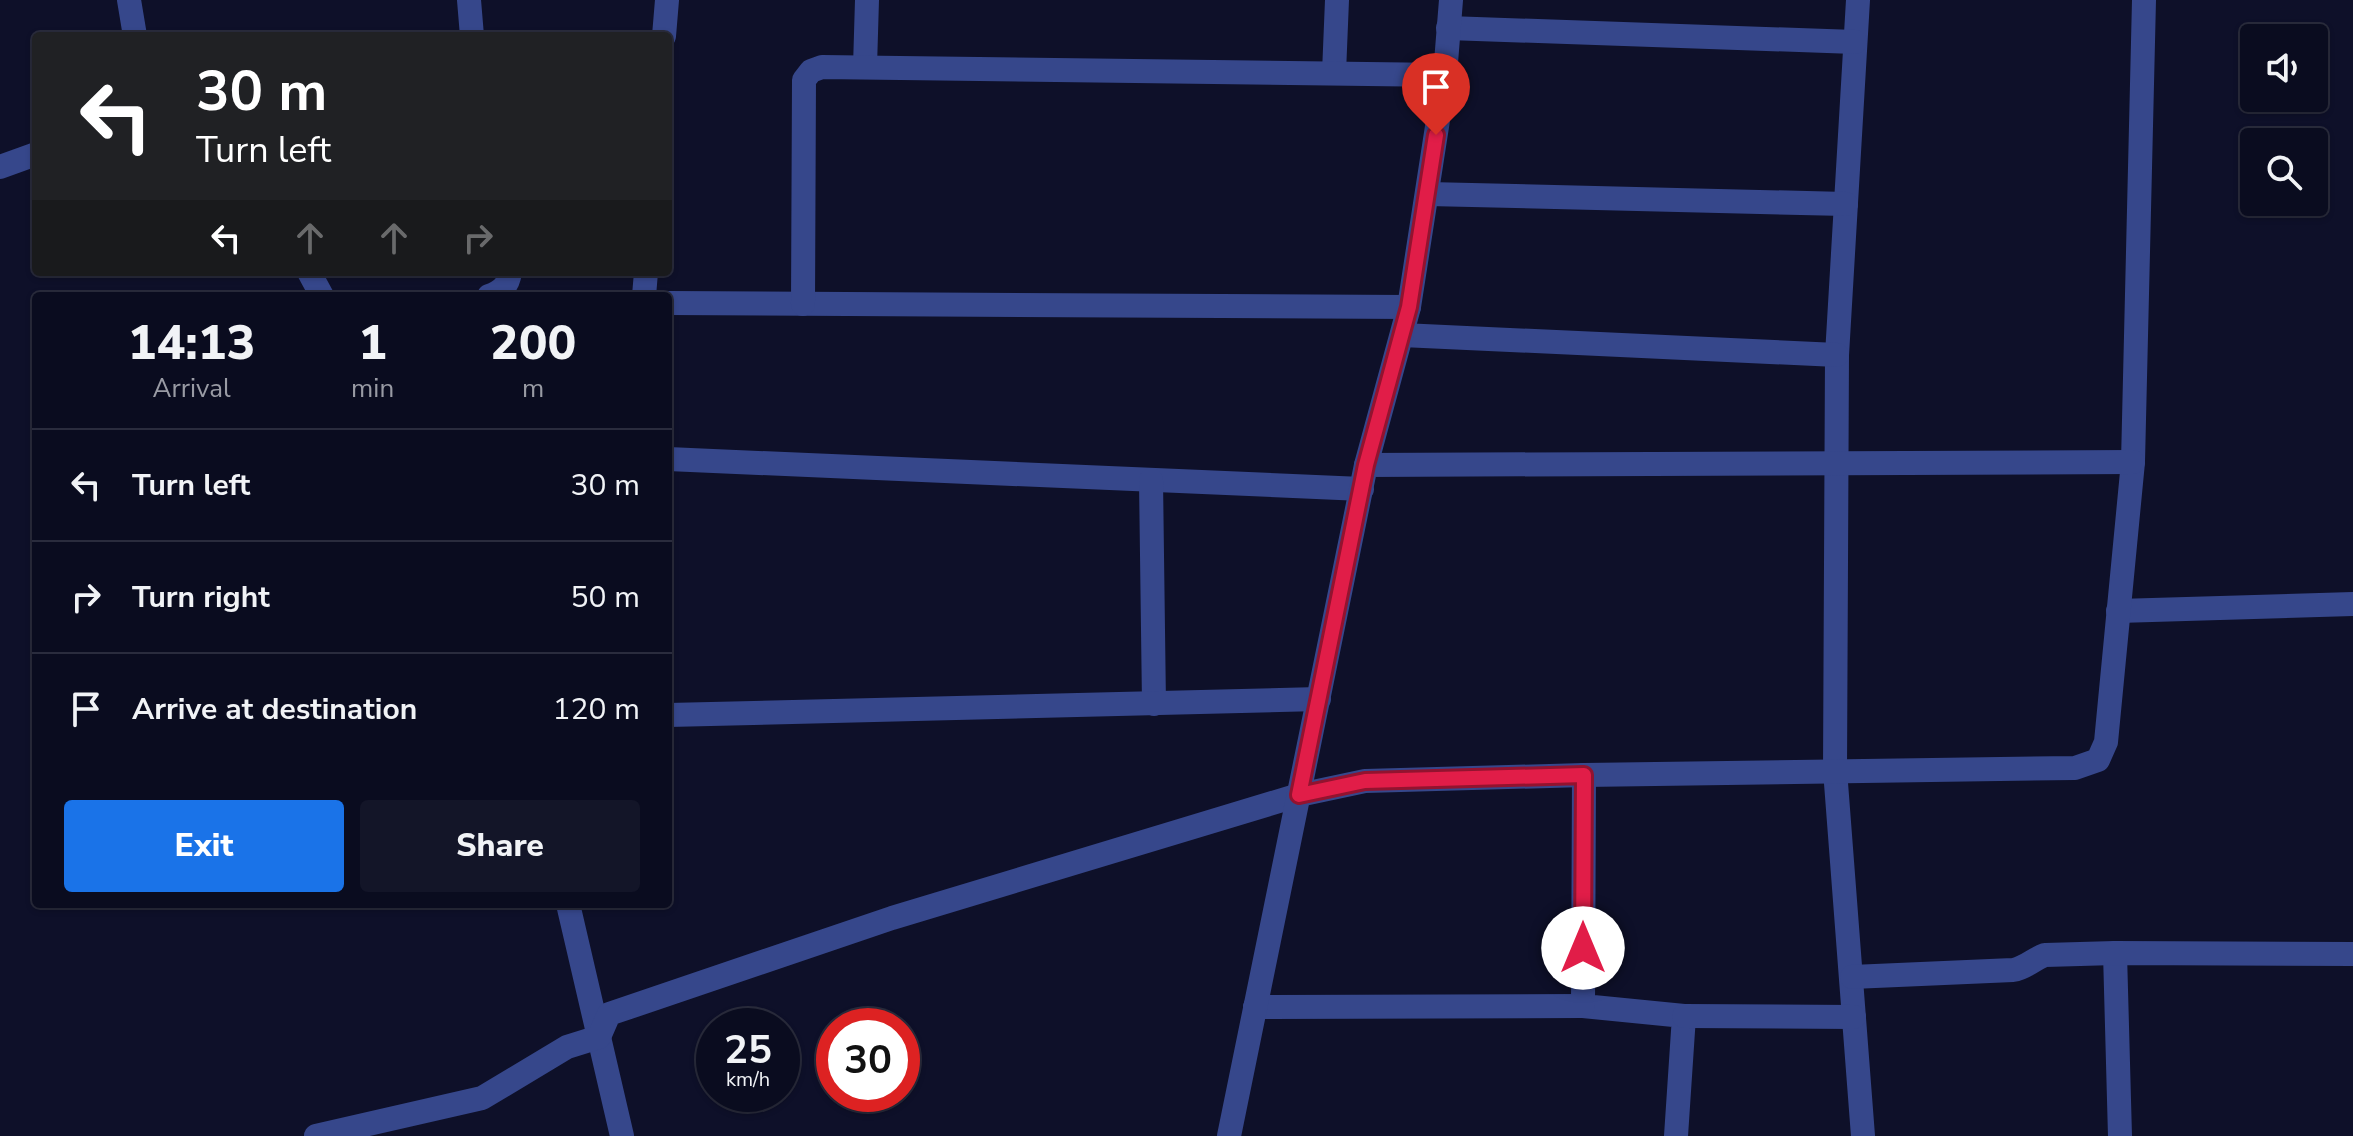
<!DOCTYPE html>
<html lang="en">
<head>
<meta charset="utf-8">
<style>
	body { margin:0; font-family:"Nunito Sans",sans-serif; background:#131528; color:#f1f3f6; height:100vh; display:flex; flex-direction:column; font-size:30px; white-space:nowrap }
	* { box-sizing:border-box; margin:0 }
	p { font-size:26px; color:#999ba4 }
	.icon { flex:none; width:44px; height:44px; fill:none; stroke:currentColor; stroke-width:2; stroke-linecap:round; stroke-linejoin:round }
	.map { position:relative; flex:1; overflow:hidden }
	.details { position:absolute; left:32px; top:292px; width:640px; height:616px; display:flex; flex-direction:column; background:#0a0c1f; border-radius:8px; box-shadow:0 2px 6px #0004,0 0 0 2px #2a2c3d }
	.details>* { flex:none }
	.hud { position:absolute; left:32px; top:32px; width:640px; height:244px; border-radius:8px; box-shadow:0 2px 6px #0004,0 0 0 2px #2a2c3d; background:#202124; color:#fff; overflow:hidden }
	.tools { position:absolute; left:2240px; top:24px; display:grid; gap:16px }
	.tools a { display:grid; place-items:center; width:88px; height:88px; border-radius:8px; background:#0a0c1f; box-shadow:0 2px 6px #0004,0 0 0 2px #2a2c3d; font-size:40px }
	.speed { position:absolute; left:696px; top:1008px; display:flex; gap:16px; font-size:40px; font-weight:700; text-align:center }
	.speed>* { display:grid; place-content:center; width:104px; height:104px; border-radius:50%; background:#0a0c1f; box-shadow:0 2px 6px #0004,0 0 0 2px #2a2c3d; line-height:1 }
	.speed small { font-size:20px; font-weight:400 }
	.speed .limit { border:12px solid #d22; background:#fff; color:#111 }
	.pin { position:absolute; display:grid; place-items:center; width:68px; height:68px; color:#fff; margin:-82px -34px; border-radius:50% 50% 50% 0; rotate:-45deg; box-shadow:0 0 8px #0007 }
	.pin .icon { rotate:45deg }
	.me { position:absolute; width:88px; margin:-44px; rotate:0deg; stroke-linejoin:round; filter:drop-shadow(0 0 6px #0008) }
	.turn { display:flex; align-items:center; gap:28px; height:168px; padding:0 32px; font-size:36px }
	.turn .icon { width:104px; height:104px; stroke-width:2.5 }
	.turn b { display:block; font-size:56px; line-height:68px }
	.lanes { display:flex; align-items:center; height:76px; padding:0 32px; background:#0003; justify-content:center; gap:40px; direction:ltr }
	.lanes .off { opacity:.35 }
	.eta { display:flex; justify-content:space-evenly; align-items:center; height:136px; text-align:center }
	.eta b { font-size:48px; font-weight:800; line-height:56px }
	.cta { display:flex; gap:16px; margin-top:auto; padding:16px 32px }
	.cta a { flex:1; height:92px; border-radius:8px; background:#1a73e8; color:#fff; font-size:32px; font-weight:800; line-height:92px; text-align:center }
	.cta a+a { background:#131528; color:#f1f3f6 }
	ul { padding:0; list-style:none }
	li { display:flex; align-items:center; gap:24px; height:112px; padding:0 32px; border-top:2px solid #2a2c3d }
	li div { flex:1 }
	li b { display:block; font-size:30px }
	li em { font-style:normal }
	.map>svg:first-child { display:block }
</style>
</head>
<body>
<div class="map">
<svg width="2353" height="1136" viewBox="0 0 2353 1136">
	<rect width="100%" height="100%" fill="#0e1029"/>
	<g fill="none" stroke-linecap="round" stroke-linejoin="round">
		<g stroke="#36478b" stroke-width="24">
			<path d="M129 0 135 36"/>
			<path d="M469 0 472 36"/>
			<path d="M1858 0 1837 355 1835 770 1863 1136"/>
			<path d="M1448 28 1855 42"/>
			<path d="M664 36 667 0"/>
			<path d="M865 67 867 0"/>
			<path d="M1334 73 1337 0"/>
			<path d="M0 167 36 154"/>
			<path d="M1428 194 1846 204"/>
			<path d="M309 272 322 296"/>
			<path d="M489 296C502 291 508 286 510 272"/>
			<path d="M644 296 646 272"/>
			<path d="M668 303 1409 307"/>
			<path d="M803 304 804 80 811 71 822 67 1445 75"/>
			<path d="M1402 335 1837 355"/>
			<path d="M668 459 1362 489"/>
			<path d="M1366 465 1409 307 1445 75 1451 0"/>
			<path d="M1151 480 1154 704"/>
			<path d="M2118 611 2353 604"/>
			<path d="M668 715 1319 699"/>
			<path d="M1584 775 1583 1006 1684 1016 1676 1136"/>
			<path d="M568 904 622 1136"/>
			<path d="M2115 953 2120 1136"/>
			<path d="M1852 977 2013 970C2026 968 2033 959 2045 955L2115 953 2353 954"/>
			<path d="M1255 1007 1583 1006"/>
			<path d="M1684 1016 1854 1017"/>
			<path d="M316 1136 482 1098 567 1047 599 1037 609 1014 892 918 1299 795 1365 781 1584 775 2075 768 2098 760 2106 742 2133 462 2144 0"/>
			<path d="M1229 1136 1366 465 2133 462"/>
		</g>
	</g>
	<g fill="none" stroke-linecap="round" stroke-linejoin="round">
		<defs>
			<path id="route" d="M1436 135 1409 307 1366 465 1299 795 1365 781 1584 775 1583 948"/>
		</defs>
		<use href="#route" stroke="#92132f" stroke-width="20"/>
		<use href="#route" stroke="#e11d48" stroke-width="14"/>
	</g>
</svg>
<div class="tools">
<a><svg class="icon" aria-label="sound" viewBox="0 0 24 24"><path d="M4 9h4l5-4v14l-5-4H4zM17 9q2 3 0 6"/></svg></a>
<a><svg class="icon" aria-label="search" viewBox="0 0 24 24"><circle cx="10" cy="10" r="6"/><path d="M15 15l6 6"/></svg></a>
</div>
<div class="speed"><div>25<small>km/h</small></div><div class="limit">30</div></div>
<div class="pin" style="left:1436px;top:135px;background:#d93025"><svg class="icon" aria-label="arrive" viewBox="0 0 24 24"><path d="M6 21V4h12l-3 4 3 4H6"/></svg></div>
<svg class="me" style="left:1583px;top:948px" viewBox="-20 -20 40 40"><circle r="19" fill="#fff"/><path d="M0-13L10 11 0 6-10 11z" fill="#e11d48"/></svg>
<div class="hud">
<div class="turn"><svg class="icon" aria-label="left" viewBox="0 0 24 24"><path d="M17 20v-9H6M10 6l-5 5 5 5"/></svg><div><b>30 m</b>Turn left</div></div>
<div class="lanes"><svg class="icon" aria-label="left" viewBox="0 0 24 24"><path d="M17 20v-9H6M10 6l-5 5 5 5"/></svg><svg class="icon off" aria-label="ahead" viewBox="0 0 24 24"><path d="M12 20V5M6 11l6-6 6 6"/></svg><svg class="icon off" aria-label="ahead" viewBox="0 0 24 24"><path d="M12 20V5M6 11l6-6 6 6"/></svg><svg class="icon off" aria-label="right" viewBox="0 0 24 24"><path d="M7 20v-9h11M14 6l5 5-5 5"/></svg></div>
</div>
<section class="details">
<div class="eta">
<div><b>14:13</b><p>Arrival</p></div>
<div><b>1</b><p>min</p></div>
<div><b>200</b><p>m</p></div>
</div>
<ul>
<li><svg class="icon" aria-label="left" viewBox="0 0 24 24"><path d="M17 20v-9H6M10 6l-5 5 5 5"/></svg><div><b>Turn left</b></div><em>30 m</em></li>
<li><svg class="icon" aria-label="right" viewBox="0 0 24 24"><path d="M7 20v-9h11M14 6l5 5-5 5"/></svg><div><b>Turn right</b></div><em>50 m</em></li>
<li><svg class="icon" aria-label="arrive" viewBox="0 0 24 24"><path d="M6 21V4h12l-3 4 3 4H6"/></svg><div><b>Arrive at destination</b></div><em>120 m</em></li>
</ul>
<div class="cta"><a>Exit</a><a>Share</a></div>
</section>
</div>
</body>
</html>
